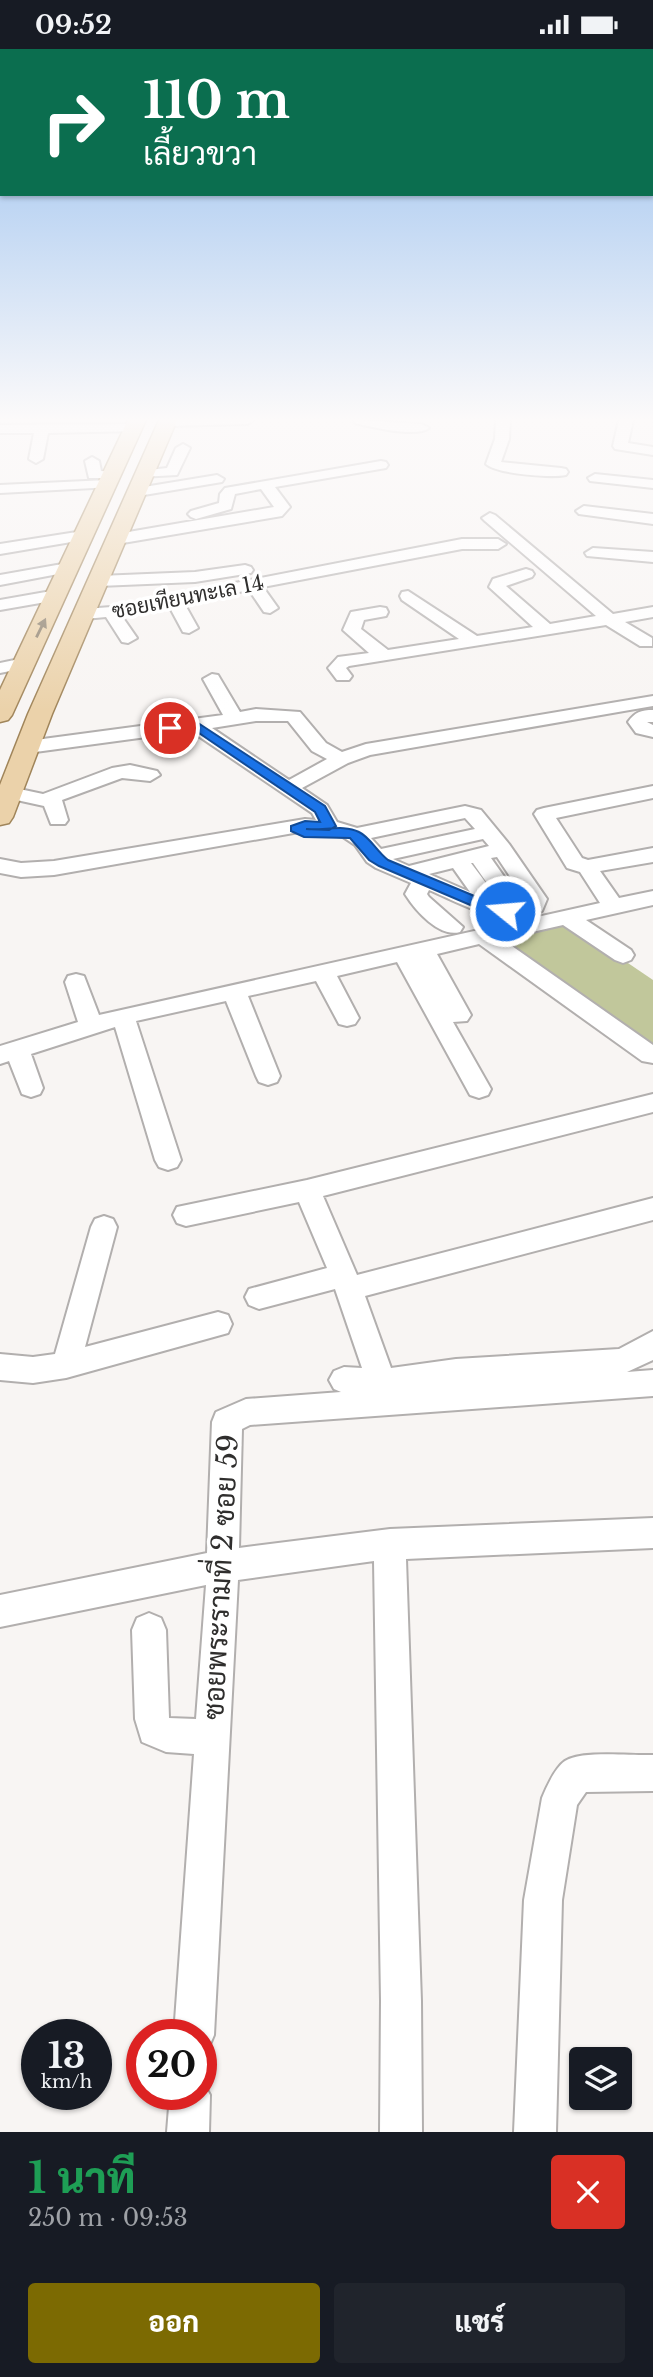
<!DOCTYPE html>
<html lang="th">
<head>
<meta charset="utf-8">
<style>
	body { margin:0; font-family:"Libre Baskerville",Sarabun,serif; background:#20242c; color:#f1f3f6; height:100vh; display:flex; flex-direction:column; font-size:26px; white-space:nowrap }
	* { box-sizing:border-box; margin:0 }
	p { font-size:23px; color:#9ea1a6 }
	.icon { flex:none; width:38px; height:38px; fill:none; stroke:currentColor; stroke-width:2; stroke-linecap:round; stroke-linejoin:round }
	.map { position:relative; height:2083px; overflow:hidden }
	.side { display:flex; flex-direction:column; background:#171b24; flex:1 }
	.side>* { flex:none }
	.top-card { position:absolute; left:0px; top:0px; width:654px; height:147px; box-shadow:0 2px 5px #0004; background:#0b6e4f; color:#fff; overflow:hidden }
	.controls { position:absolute; left:569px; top:1998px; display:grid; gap:14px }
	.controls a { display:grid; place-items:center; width:63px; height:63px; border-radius:7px; background:#171b24; box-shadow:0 2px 5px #0004; font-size:35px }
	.speed { position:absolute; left:21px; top:1970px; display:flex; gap:14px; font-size:35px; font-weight:700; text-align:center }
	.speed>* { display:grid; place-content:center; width:91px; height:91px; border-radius:50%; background:#171b24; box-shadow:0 2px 5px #0004; line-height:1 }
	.speed small { font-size:18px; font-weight:400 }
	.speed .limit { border:10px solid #d22; background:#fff; color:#111 }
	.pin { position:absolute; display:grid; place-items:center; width:60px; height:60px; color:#fff; margin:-30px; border:4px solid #fff; border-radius:50%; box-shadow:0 2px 7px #0007 }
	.me { position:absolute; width:77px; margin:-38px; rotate:287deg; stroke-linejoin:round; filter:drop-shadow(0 0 5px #0008) }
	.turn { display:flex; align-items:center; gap:24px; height:147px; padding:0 28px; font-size:32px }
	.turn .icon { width:91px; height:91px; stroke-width:2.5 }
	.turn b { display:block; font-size:49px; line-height:60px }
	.round { display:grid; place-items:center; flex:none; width:74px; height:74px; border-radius:7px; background:#20242c }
	.headline { display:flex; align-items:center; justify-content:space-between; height:119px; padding:0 28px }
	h1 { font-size:42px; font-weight:800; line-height:52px; color:#1e9e55 }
	.action { display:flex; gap:14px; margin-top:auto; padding:14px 28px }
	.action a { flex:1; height:80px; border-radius:7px; background:#7c6a02; color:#fff; font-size:28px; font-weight:800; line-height:80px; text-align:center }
	.action a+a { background:#20242c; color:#f1f3f6 }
	.status { display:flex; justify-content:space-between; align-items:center; height:49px; padding:0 35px; background:#171b24; direction:ltr }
	.status svg { height:19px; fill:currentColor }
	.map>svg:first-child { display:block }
</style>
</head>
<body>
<div class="status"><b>09:52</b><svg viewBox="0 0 49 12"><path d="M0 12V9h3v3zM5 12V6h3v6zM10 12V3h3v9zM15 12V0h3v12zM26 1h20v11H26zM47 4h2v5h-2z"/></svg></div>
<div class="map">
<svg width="653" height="2083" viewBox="0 0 653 2083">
	<rect width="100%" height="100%" fill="#f8f5f3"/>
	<path fill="#c1c79b" d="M566 872 653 931V1000L495 888Z"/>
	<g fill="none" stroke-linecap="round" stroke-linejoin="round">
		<defs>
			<g id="minor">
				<path d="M162 371H254L247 375 167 377 162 376Z"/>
				<path d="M353 371 422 375 429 379C417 389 371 378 355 374Z"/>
				<path d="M496 371H510L509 390 501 413 561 419 566 420 568 423 566 426C551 429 497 425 486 415L495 390Z"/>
				<path d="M619 371H633L628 394 653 398V406L615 400 613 397Z"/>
				<path d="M133 375 140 379 138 382 48 384 43 410 36 414 29 410 34 384H0V376Z"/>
				<path d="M183 395 190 399 177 426 140 428 138 425 140 422 167 419 176 399Z"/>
				<path d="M92 408 99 412 101 422 117 423 119 426 117 429H89L85 412Z"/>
				<path d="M381 412 386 413 388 416 386 419 275 438 290 458 282 467 117 495 109 490 117 485 274 458 261 440 235 445 231 460 196 470 191 468 188 465 191 462 219 454 220 445 225 439Z"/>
				<path d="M595 425 653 431V439L590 432 588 429Z"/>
				<path d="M217 426 224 430 222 433 138 447 131 443 138 439Z"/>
				<path d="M107 431 112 432 114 435 112 438 0 444V436Z"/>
				<path d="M584 457 653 465V475L579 465 576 462Z"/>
				<path d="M490 464 495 466 613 565 653 558V568L625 573 652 589V597H640L606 576 349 617 346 619 352 627 349 631H337L328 619 338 608 369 604 343 581 351 563 380 558 386 559 388 563 386 567 364 571 361 580 388 601 459 590 402 551 400 547 402 543 408 542 477 587 533 578 489 538 493 530 526 520 532 522 534 525 532 528 506 537 550 575 596 567 485 472 482 469Z"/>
				<path d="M83 482 91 487 89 490 0 505V495Z"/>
				<path d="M462 490H498L506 495 498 500H462L263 538 278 559 270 564 264 563 249 541 184 554 198 579 189 584 183 583 169 557 121 566 137 589 128 594 122 593 106 568 85 570 77 565 85 560 111 558Z"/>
				<path d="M593 499 653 503V513L587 507 585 504Z"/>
				<path d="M68 514 74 516 76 519 74 522 0 536V526Z"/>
				<path d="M245 516 251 518 253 521 251 524 195 533 99 537 91 532 99 527 195 523Z"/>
				<path d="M57 541 65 546 63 550 0 561V551Z"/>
				<path d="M24 609 33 614 30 618 0 624V614Z"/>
				<path d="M212 625 218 626 240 663 256 660 300 663 326 694 342 703 366 695 653 647V657L370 706 348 714 302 739 327 756 337 773 357 779 465 757 481 761 509 795 547 850 542 862C492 875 473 860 429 841L427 845 429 848 463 878 460 883C439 889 415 861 405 845L411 834 376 819 367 813 355 796 343 788 305 782 54 826 21 828 0 824V810L21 814 54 812 305 770 316 771 312 764 191 682 28 704 19 698 28 692 223 666 203 630ZM256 672H288L312 702 327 710 289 731 212 679ZM465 769 475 780 381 800 371 789ZM483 790 489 797 409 817 393 810ZM497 808 525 850V852L522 853 491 809ZM471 814H473L501 854ZM453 819 470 843 429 825Z"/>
				<path d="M653 661V673H647L653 676V688L636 684 628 673C635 663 641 661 653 661Z"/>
				<path d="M130 716 157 722 160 726 150 732 122 729 62 751 68 771 65 775H51L44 757 3 748 0 744 10 738 43 745 112 719Z"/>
				<path d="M653 737V749L556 769 582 809 588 811 653 799V813L600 822 619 849 653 842V856L586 871 631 901 634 906 631 911 623 914 615 911 563 876 502 890 653 996V1014L642 1012 479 895 437 905 471 966 467 972 453 973 491 1040 488 1046 479 1049 470 1046 397 913 337 927 359 969 355 975 347 977 339 975 316 932 248 947 280 1027 277 1033 268 1036 259 1033 256 1027 226 952 136 972 181 1111 177 1118 168 1121 159 1118 155 1111 115 978 31 1005 43 1039 40 1045 31 1048 22 1045 9 1012 0 1015V997L78 973 65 933 68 927 76 925 84 927 99 966 600 854 580 823 567 819 534 765 537 761 544 759Z"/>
				<path d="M653 1045V1063L323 1147 357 1226 653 1149V1171L365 1247 391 1319 456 1310 619 1300 653 1282V1311L627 1323 653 1321V1347L250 1376 242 1380 239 1499 390 1480 653 1469V1499L406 1510 421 1952 422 2083H380L381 1952 374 1512 238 1531 214 1986 208 2000 201 2003V1986H174L194 1705 166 1703 142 1693 135 1670 132 1581 137 1569 149 1564 161 1569 166 1581 169 1669 196 1670 206 1536 0 1578V1546L207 1504 212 1373 216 1363 246 1350 341 1343 334 1340 329 1331 334 1322 344 1318 362 1319 335 1240 259 1260 249 1256 245 1248 249 1240 327 1219 299 1153 186 1177 177 1174 173 1166 177 1158 307 1131Z"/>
				<path d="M104 1167 113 1170 117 1178 85 1298 218 1263 228 1266 232 1275 228 1284 66 1329 33 1334 0 1331V1305L33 1308 55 1305 91 1178 95 1170Z"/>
				<path d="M653 1706V1742L586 1743 577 1756 562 1851 556 2083H514L524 1851 542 1749C547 1737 555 1719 565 1712 581 1701 633 1707 653 1706Z"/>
				<path d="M201 2030 210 2046 209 2083H167L170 2046H201Z"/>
			</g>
			<g id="major">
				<path d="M128 371H146L12 666 8 671 0 673V641Z"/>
				<path d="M159 371H177L52 665 13 768 9 774 0 776V736L28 665Z"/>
			</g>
		</defs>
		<use href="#minor" stroke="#b2afae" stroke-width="4"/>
		<use href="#major" stroke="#a0855a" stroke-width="3"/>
		<use href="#minor" fill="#fff" fill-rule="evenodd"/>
		<use href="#major" fill="#ebd2aa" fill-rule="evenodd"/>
	</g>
	<defs><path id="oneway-solid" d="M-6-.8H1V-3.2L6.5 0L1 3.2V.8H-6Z" transform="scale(1.75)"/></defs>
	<use fill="#8d806c" href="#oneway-solid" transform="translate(41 579) rotate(-64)"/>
	<linearGradient id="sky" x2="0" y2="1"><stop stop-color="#92bcee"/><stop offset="0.56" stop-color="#fcfafa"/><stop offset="1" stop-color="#fcfafa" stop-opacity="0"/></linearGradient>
	<rect width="653" height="662" fill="url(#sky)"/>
	<path fill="#1a73e8" stroke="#114b97" stroke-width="2" d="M195 672 325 757 336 777 329 781 306 780C323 782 344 775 359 783 370 788 377 803 388 811L496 856 510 858 512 862 505 866 489 864 379 817 369 811 350 789 304 788 291 782V777L305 772 320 773 315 763 193 680 170 683 164 679 170 676Z"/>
	<g text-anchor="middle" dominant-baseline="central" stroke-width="7" stroke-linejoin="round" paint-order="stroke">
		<g font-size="21" fill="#2f2e2d" stroke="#fff">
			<text transform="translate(188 548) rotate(-11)">ซอยเทียนทะเล 14</text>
		</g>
		<g font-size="28" fill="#2f2e2d" stroke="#fff">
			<text transform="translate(221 1528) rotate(-87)">ซอยพระรามที่ 2 ซอย 59</text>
		</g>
	</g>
</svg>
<div class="controls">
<a><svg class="icon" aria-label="layers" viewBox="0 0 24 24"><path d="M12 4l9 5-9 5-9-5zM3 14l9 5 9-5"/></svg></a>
</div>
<div class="speed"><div>13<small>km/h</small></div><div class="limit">20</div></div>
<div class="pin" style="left:170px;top:679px;background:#d93025"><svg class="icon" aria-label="arrive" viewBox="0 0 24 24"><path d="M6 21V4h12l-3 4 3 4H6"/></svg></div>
<svg class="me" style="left:505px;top:862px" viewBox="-20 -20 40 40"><circle r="17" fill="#1a73e8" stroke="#fff" stroke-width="3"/><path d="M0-11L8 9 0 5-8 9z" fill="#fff"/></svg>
<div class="top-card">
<div class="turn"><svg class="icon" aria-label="right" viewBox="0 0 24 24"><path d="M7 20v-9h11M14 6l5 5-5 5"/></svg><div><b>110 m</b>เลี้ยวขวา</div></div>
</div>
</div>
<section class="side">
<div class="headline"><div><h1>1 นาที</h1><p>250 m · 09:53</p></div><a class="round" style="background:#d93025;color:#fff"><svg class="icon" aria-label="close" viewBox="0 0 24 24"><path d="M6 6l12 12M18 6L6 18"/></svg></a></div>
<div class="action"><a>ออก</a><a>แชร์</a></div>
</section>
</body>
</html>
